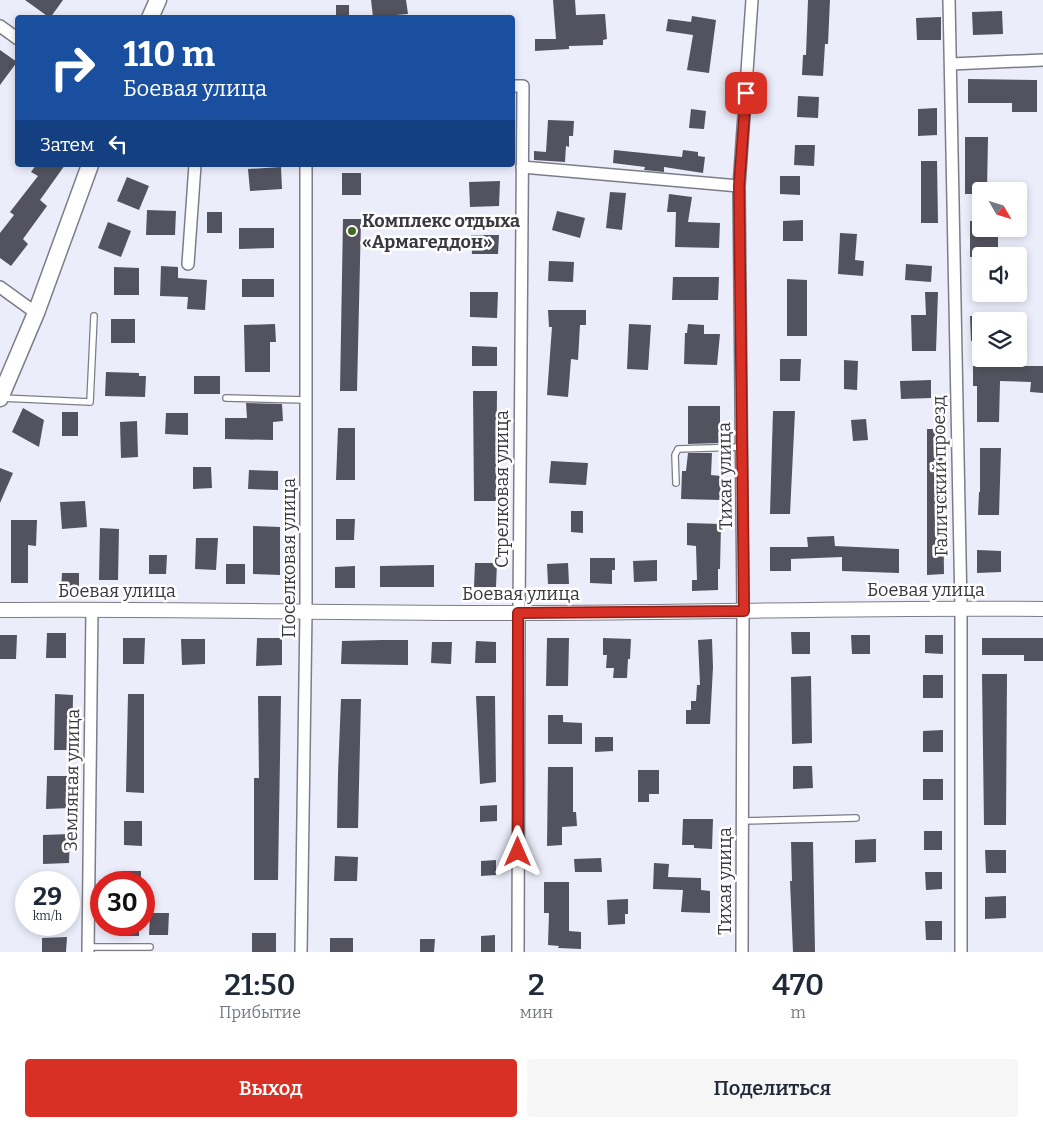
<!DOCTYPE html>
<html lang="ru">
<head>
<meta charset="utf-8">
<style>
	body { margin:0; font-family:Bitter,serif; background:#f6f6f7; color:#1f2937; height:100vh; display:flex; flex-direction:column; font-size:19px; white-space:nowrap }
	* { box-sizing:border-box; margin:0 }
	p { font-size:16px; color:#747a83 }
	.icon { flex:none; width:28px; height:28px; fill:none; stroke:currentColor; stroke-width:2; stroke-linecap:round; stroke-linejoin:round }
	.map { position:relative; height:952px; overflow:hidden }
	.drawer { display:flex; flex-direction:column; background:#fff; flex:1 }
	.drawer>* { flex:none }
	.hud { position:absolute; left:15px; top:15px; width:500px; height:152px; border-radius:5px; box-shadow:0 2px 8px #0003; background:#1a4fa0; color:#fff; overflow:hidden }
	.needle { width:32px; rotate:129deg }
	.tools { position:absolute; left:972px; top:182px; display:grid; gap:10px }
	.tools a { display:grid; place-items:center; width:55px; height:55px; border-radius:5px; background:#fff; box-shadow:0 2px 8px #0003; font-size:25px }
	.speed { position:absolute; left:15px; top:871px; display:flex; gap:10px; font-size:25px; font-weight:700; text-align:center }
	.speed>* { display:grid; place-content:center; width:65px; height:65px; border-radius:50%; background:#fff; box-shadow:0 2px 8px #0003; line-height:1 }
	.speed small { font-size:12px; font-weight:400 }
	.speed .limit { border:8px solid #d22; background:#fff; color:#111 }
	.pin { position:absolute; display:grid; place-items:center; width:42px; height:42px; color:#fff; margin:-21px; border-radius:10px; box-shadow:0 2px 8px #0006 }
	.me { position:absolute; width:55px; margin:-28px; rotate:0deg; stroke-linejoin:round; filter:drop-shadow(0 0 4px #0008) }
	.turn { display:flex; align-items:center; gap:18px; height:105px; padding:0 25px; font-size:22px }
	.turn .icon { width:65px; height:65px; stroke-width:2.5 }
	.turn b { display:block; font-size:35px; line-height:42px }
	.then { display:flex; align-items:center; height:48px; padding:0 25px; background:#0003; gap:10px; font-size:19px }
	.eta { display:flex; justify-content:space-evenly; align-items:center; height:85px; text-align:center }
	.eta b { font-size:30px; font-weight:600; line-height:35px }
	.action { display:flex; gap:10px; margin-top:auto; padding:10px 25px }
	.action a { flex:1; height:58px; border-radius:5px; background:#d93025; color:#fff; font-size:20px; font-weight:600; line-height:58px; text-align:center }
	.action a+a { background:#f6f6f7; color:#1f2937 }
	.map>svg:first-child { display:block }
</style>
</head>
<body>
<div class="map">
<svg width="1043" height="952" viewBox="0 0 1043 952">
	<rect width="100%" height="100%" fill="#ecedfb"/>
	<g fill="#52535e">
		<path d="M25 0H63L50 18Z"/>
		<path d="M371 0H406L408 14 373 17Z"/>
		<path d="M553 0H575L576 15 605 14 607 39 603 40V45L569 46V49L535 51V39H556Z"/>
		<path d="M808 0H830L828 44H825L823 76 802 75 803 55H806Z"/>
		<rect x="336" y="5" width="13" height="13"/>
		<path d="M1002 11 1003 34 973 35 972 12Z"/>
		<path d="M692 16 716 20 709 73 687 70 693 35 666 31 668 19 691 22Z"/>
		<path d="M941 17V40H917L916 18Z"/>
		<path d="M0 50 17 62 0 85Z"/>
		<path d="M968 79 1037 80V112H1012V103H968Z"/>
		<path d="M798 96 819 97 818 118 797 117Z"/>
		<path d="M937 108V135L918 136V109Z"/>
		<path d="M691 109 706 111 704 129 689 128Z"/>
		<path d="M548 120 574 121 573 136H569V147L566 146 565 162 534 160V151L546 152Z"/>
		<path d="M965 137H988L987 191H981V194H965Z"/>
		<path d="M795 145H815L814 166 794 165Z"/>
		<path d="M614 150 682 157 683 150 698 152V156L705 157 703 173 664 167V172L644 170 645 167 613 163Z"/>
		<path d="M921 161H937L938 223H921Z"/>
		<path d="M36 165H65L40 200 47 206 23 239 28 244 11 266 0 258V233L14 215 10 212 38 176 31 172Z"/>
		<path d="M281 167 282 189 250 191 248 169Z"/>
		<rect x="342" y="173" width="19" height="22"/>
		<path d="M780 176H800V195L780 194Z"/>
		<path d="M127 177 149 186 139 210 117 201Z"/>
		<path d="M500 181 499 206 470 207 469 182Z"/>
		<path d="M610 192 626 193 622 230 606 228Z"/>
		<path d="M669 194 692 197 688 222 720 223 719 248 675 247 676 212H667Z"/>
		<path d="M147 210 176 211 175 235H146Z"/>
		<path d="M557 211 585 218 580 238 552 230Z"/>
		<rect x="207" y="212" width="15" height="21"/>
		<path d="M343 219H361L357 391H340Z"/>
		<path d="M803 220V241H783V221Z"/>
		<path d="M970 221H981V229H998V256L970 257Z"/>
		<path d="M108 222 131 231 121 257 98 248Z"/>
		<path d="M239 228H274V248L239 249Z"/>
		<path d="M840 233 857 234 855 260 864 261 863 276 838 274Z"/>
		<path d="M471 235H499L498 254H472Z"/>
		<path d="M549 261 574 262 573 282 548 281Z"/>
		<path d="M906 264 932 266 931 282 905 280Z"/>
		<path d="M161 266 178 267V278L207 280 205 310 187 309 188 297 160 296Z"/>
		<path d="M114 267 139 268V295H114Z"/>
		<path d="M673 277H719L718 300H672Z"/>
		<rect x="242" y="279" width="32" height="18"/>
		<path d="M787 279 807 280V336H787Z"/>
		<path d="M470 292H498L497 318 470 317Z"/>
		<path d="M925 292H938L936 351H912L911 315H926Z"/>
		<path d="M548 310H586V325H580L578 360 571 359 568 397 547 395 552 327H549Z"/>
		<path d="M970 316H981V340L971 341Z"/>
		<rect x="111" y="319" width="24" height="24"/>
		<path d="M275 324 276 342H270V372H245L244 325Z"/>
		<path d="M629 324 651 325 648 370 627 369Z"/>
		<path d="M688 324 704 325V334H720L717 365 684 364 685 333H687Z"/>
		<path d="M472 346 497 347V366H472Z"/>
		<path d="M780 359H801L800 381H780Z"/>
		<path d="M844 360 858 361 857 390 844 389Z"/>
		<path d="M973 366H1043V393L1030 392 1031 382 1000 381 999 422H977V386H973Z"/>
		<path d="M106 372 139 373V376H146L145 397 105 396Z"/>
		<rect x="194" y="376" width="26" height="18"/>
		<path d="M931 380V398L901 399 900 381Z"/>
		<path d="M473 391H497L496 501H474Z"/>
		<path d="M246 403 282 404 283 421 273 422V440L225 439V418H247Z"/>
		<path d="M688 406H720V443L688 444Z"/>
		<path d="M23 408 44 420 39 447 12 432Z"/>
		<path d="M773 411H795L790 514H770Z"/>
		<rect x="62" y="412" width="16" height="24"/>
		<path d="M166 413H188V435L165 434Z"/>
		<path d="M866 419 868 440 853 441 851 420Z"/>
		<path d="M137 421 138 457 121 458 120 422Z"/>
		<path d="M338 428H355V480H336Z"/>
		<path d="M927 429H942L944 574 927 575Z"/>
		<path d="M980 448H1001L999 515H978L979 492H980Z"/>
		<path d="M688 453H712L711 475 721 476 720 500 681 499 682 471H686Z"/>
		<path d="M551 461 588 463 586 485 549 483Z"/>
		<path d="M193 467H211L212 488 193 489Z"/>
		<path d="M0 468 13 473 0 503Z"/>
		<path d="M249 470 278 471V490L248 489Z"/>
		<path d="M85 501 87 527 62 529 60 502Z"/>
		<path d="M571 511H583V533L571 532Z"/>
		<path d="M336 519H355L354 540H336Z"/>
		<path d="M11 520H37L36 546 28 545V583H11Z"/>
		<path d="M687 523 721 524 720 569H718V590L692 591V580H697L696 546 687 545Z"/>
		<path d="M253 526 280 527V575L253 574Z"/>
		<path d="M100 528 119 529 118 580H99Z"/>
		<path d="M834 536 835 546 899 549V573L842 571V557L791 559V571H770V547H808L807 537Z"/>
		<path d="M196 538H218L216 570 195 569Z"/>
		<path d="M977 550 1001 551V572L977 573Z"/>
		<path d="M149 555H167L166 574H149Z"/>
		<path d="M590 558H615V570H612V584L590 583Z"/>
		<path d="M657 560V581L634 582 633 561Z"/>
		<path d="M475 563H497L496 587H474Z"/>
		<path d="M568 563 569 584H548L547 564Z"/>
		<rect x="226" y="564" width="19" height="20"/>
		<path d="M434 565V587H380V566Z"/>
		<path d="M355 566V588H335V567Z"/>
		<path d="M62 573H79V591H61Z"/>
		<path d="M791 632H810V654H792Z"/>
		<path d="M47 633H66V658H46Z"/>
		<path d="M0 635H17L16 659H0Z"/>
		<path d="M851 635H870V654H852Z"/>
		<path d="M925 635H943V654L925 653Z"/>
		<path d="M123 638H145L144 664H123Z"/>
		<path d="M257 638H282V665L256 666Z"/>
		<path d="M547 638H569L568 686H546Z"/>
		<path d="M603 638 631 639 630 659H628L627 678H613L614 668H606L607 655H603Z"/>
		<path d="M982 638H1043V661H1024V655H982Z"/>
		<path d="M181 639H205V664L182 665Z"/>
		<path d="M712 639 713 667 710 724H686V710H691V701H696L697 685H700L698 640Z"/>
		<path d="M382 640H408V665L341 664 342 641Z"/>
		<path d="M476 641 496 642V663H475Z"/>
		<path d="M432 642H452L451 664 431 663Z"/>
		<path d="M982 674H1007L1006 825H984Z"/>
		<rect x="923" y="675" width="20" height="23"/>
		<path d="M811 676 812 743 792 744 791 677Z"/>
		<path d="M55 694 73 695 72 750H54Z"/>
		<path d="M128 694H144V793L126 792Z"/>
		<path d="M258 696H281L278 880H254V778H259Z"/>
		<path d="M476 696H495L496 782 480 784Z"/>
		<path d="M341 699H361L358 828H337L338 774Z"/>
		<path d="M548 715H563V722L582 723V744H548Z"/>
		<path d="M943 730V752H923V731Z"/>
		<path d="M595 737H613V751L595 752Z"/>
		<path d="M793 766H812L813 788 793 789Z"/>
		<path d="M548 767H573V812H576L577 826 562 827V845L547 846Z"/>
		<path d="M638 770H659V794H649V802H638Z"/>
		<path d="M47 776H72L71 808 46 809Z"/>
		<rect x="923" y="779" width="20" height="21"/>
		<path d="M497 805V821L480 822V806Z"/>
		<path d="M683 819H713L712 849 694 848V845H682Z"/>
		<path d="M124 821H142V846L124 845Z"/>
		<rect x="924" y="831" width="18" height="19"/>
		<path d="M70 834 69 863 43 864V835Z"/>
		<path d="M876 839V862L855 863V840Z"/>
		<path d="M791 842H813L815 952H793L790 881H792Z"/>
		<path d="M985 850H1006V873H986Z"/>
		<path d="M335 856 358 857 357 881H334Z"/>
		<path d="M601 858 602 872H575L574 859Z"/>
		<path d="M496 860V875L481 876V861Z"/>
		<path d="M654 863 669 864 668 877 701 878V890L710 891V913L681 912 683 890 653 889Z"/>
		<rect x="122" y="871" width="19" height="11"/>
		<path d="M925 872H942V889L926 890Z"/>
		<path d="M544 882H569V931L581 932V949L558 948 559 946 548 945 549 913H544Z"/>
		<path d="M1006 896V918L985 919V897Z"/>
		<path d="M628 899V914H625V924L608 925 607 900Z"/>
		<path d="M150 913H169L168 935H149Z"/>
		<path d="M925 921H942V940H926Z"/>
		<rect x="119" y="925" width="20" height="11"/>
		<rect x="252" y="933" width="24" height="19"/>
		<path d="M495 935V952H481V936Z"/>
		<path d="M67 937 66 952H42V938Z"/>
		<rect x="330" y="938" width="23" height="14"/>
		<path d="M420 939H435L434 952H420Z"/>
	</g>
	<g fill="none" stroke-linecap="round" stroke-linejoin="round">
		<defs>
			<g id="service">
				<path d="M2 398 90 402 94 316"/>
				<path d="M226 398 306 400"/>
				<path d="M676 483 675 455 678 449 742 447"/>
				<path d="M742 821 856 818"/>
				<path d="M88 947H150"/>
			</g>
			<g id="minor">
				<path d="M949 0 961 608V952"/>
				<path d="M0 26 18 39"/>
				<path d="M951 64 1043 60"/>
				<path d="M512 86H523L519 613 518 952"/>
				<path d="M522 167 739 186"/>
				<path d="M188 264 195 165"/>
				<path d="M0 287 36 313"/>
				<path d="M88 952 92 609"/>
				<path d="M301 952 306 612V165"/>
				<path d="M742 952 743 611 739 186 752 0"/>
			</g>
			<path id="tertiary" d="M0 610C173 608 346 614 519 613 694 613 868 607 1043 609"/>
			<g id="secondary">
				<path d="M150 18 158 0"/>
				<path d="M0 398 36 313 90 165"/>
			</g>
		</defs>
		<use href="#service" stroke="#7c7d89" stroke-width="8"/>
		<use href="#minor" stroke="#7c7d89" stroke-width="14"/>
		<use href="#tertiary" stroke="#7c7d89" stroke-width="16"/>
		<use href="#secondary" stroke="#7c7d89" stroke-width="19"/>
		<use href="#service" stroke="#fff" stroke-width="5.5"/>
		<use href="#minor" stroke="#fff" stroke-width="11"/>
		<use href="#tertiary" stroke="#fff" stroke-width="14"/>
		<use href="#secondary" stroke="#fff" stroke-width="16"/>
	</g>
	<g fill="none" stroke-linecap="round" stroke-linejoin="round">
		<defs>
			<path id="route" d="M518 852V613L744 611 739 186 746 93"/>
		</defs>
		<use href="#route" stroke="#8d1f18" stroke-width="12"/>
		<use href="#route" stroke="#d93025" stroke-width="9"/>
	</g>
	<circle fill="#426924" stroke="#fff" stroke-width="2" cx="352" cy="231" r="5"/>
	<g text-anchor="middle" dominant-baseline="central" stroke-width="5" stroke-linejoin="round" paint-order="stroke">
		<g font-size="18" font-weight="bold" fill="#39393f" stroke="#fff" text-anchor="start">
			<text x="362" y="221">Комплекс отдыха<tspan x="362" dy="21">«Армагеддон»</tspan></text>
		</g>
		<g font-size="18" fill="#39393f" stroke="#fff">
			<text transform="translate(725 476) rotate(-91)">Тихая улица</text>
			<text transform="translate(940 476) rotate(-91)">Галичский проезд</text>
			<text transform="translate(502 489) rotate(-90)">Стрелковая улица</text>
			<text transform="translate(289 558) rotate(-90)">Поселковая улица</text>
			<text x="926" y="590">Боевая улица</text>
			<text x="117" y="591">Боевая улица</text>
			<text x="521" y="594">Боевая улица</text>
			<text transform="translate(72 780) rotate(-89)">Земляная улица</text>
			<text transform="translate(725 881) rotate(-90)">Тихая улица</text>
		</g>
	</g>
</svg>
<div class="tools">
<a><svg class="needle" viewBox="-14 -14 28 28"><path d="M0-13l5 13h-10z" fill="#e53935"/><path d="M0 13l5-13h-10z" fill="#747a83"/></svg></a>
<a><svg class="icon" aria-label="sound" viewBox="0 0 24 24"><path d="M4 9h4l5-4v14l-5-4H4zM17 9q2 3 0 6"/></svg></a>
<a><svg class="icon" aria-label="layers" viewBox="0 0 24 24"><path d="M12 4l9 5-9 5-9-5zM3 14l9 5 9-5"/></svg></a>
</div>
<div class="speed"><div>29<small>km/h</small></div><div class="limit">30</div></div>
<div class="pin" style="left:746px;top:93px;background:#d93025"><svg class="icon" aria-label="arrive" viewBox="0 0 24 24"><path d="M6 21V4h12l-3 4 3 4H6"/></svg></div>
<svg class="me" style="left:518px;top:852px" viewBox="-20 -20 40 40"><path d="M0-17L14 15 0 8-14 15z" fill="#d93025" stroke="#fff" stroke-width="4"/></svg>
<div class="hud">
<div class="turn"><svg class="icon" aria-label="right" viewBox="0 0 24 24"><path d="M7 20v-9h11M14 6l5 5-5 5"/></svg><div><b>110 m</b>Боевая улица</div></div>
<div class="then">Затем<svg class="icon" aria-label="left" viewBox="0 0 24 24"><path d="M17 20v-9H6M10 6l-5 5 5 5"/></svg></div>
</div>
</div>
<section class="drawer">
<div class="eta">
<div><b>21:50</b><p>Прибытие</p></div>
<div><b>2</b><p>мин</p></div>
<div><b>470</b><p>m</p></div>
</div>
<div class="action"><a>Выход</a><a>Поделиться</a></div>
</section>
</body>
</html>
